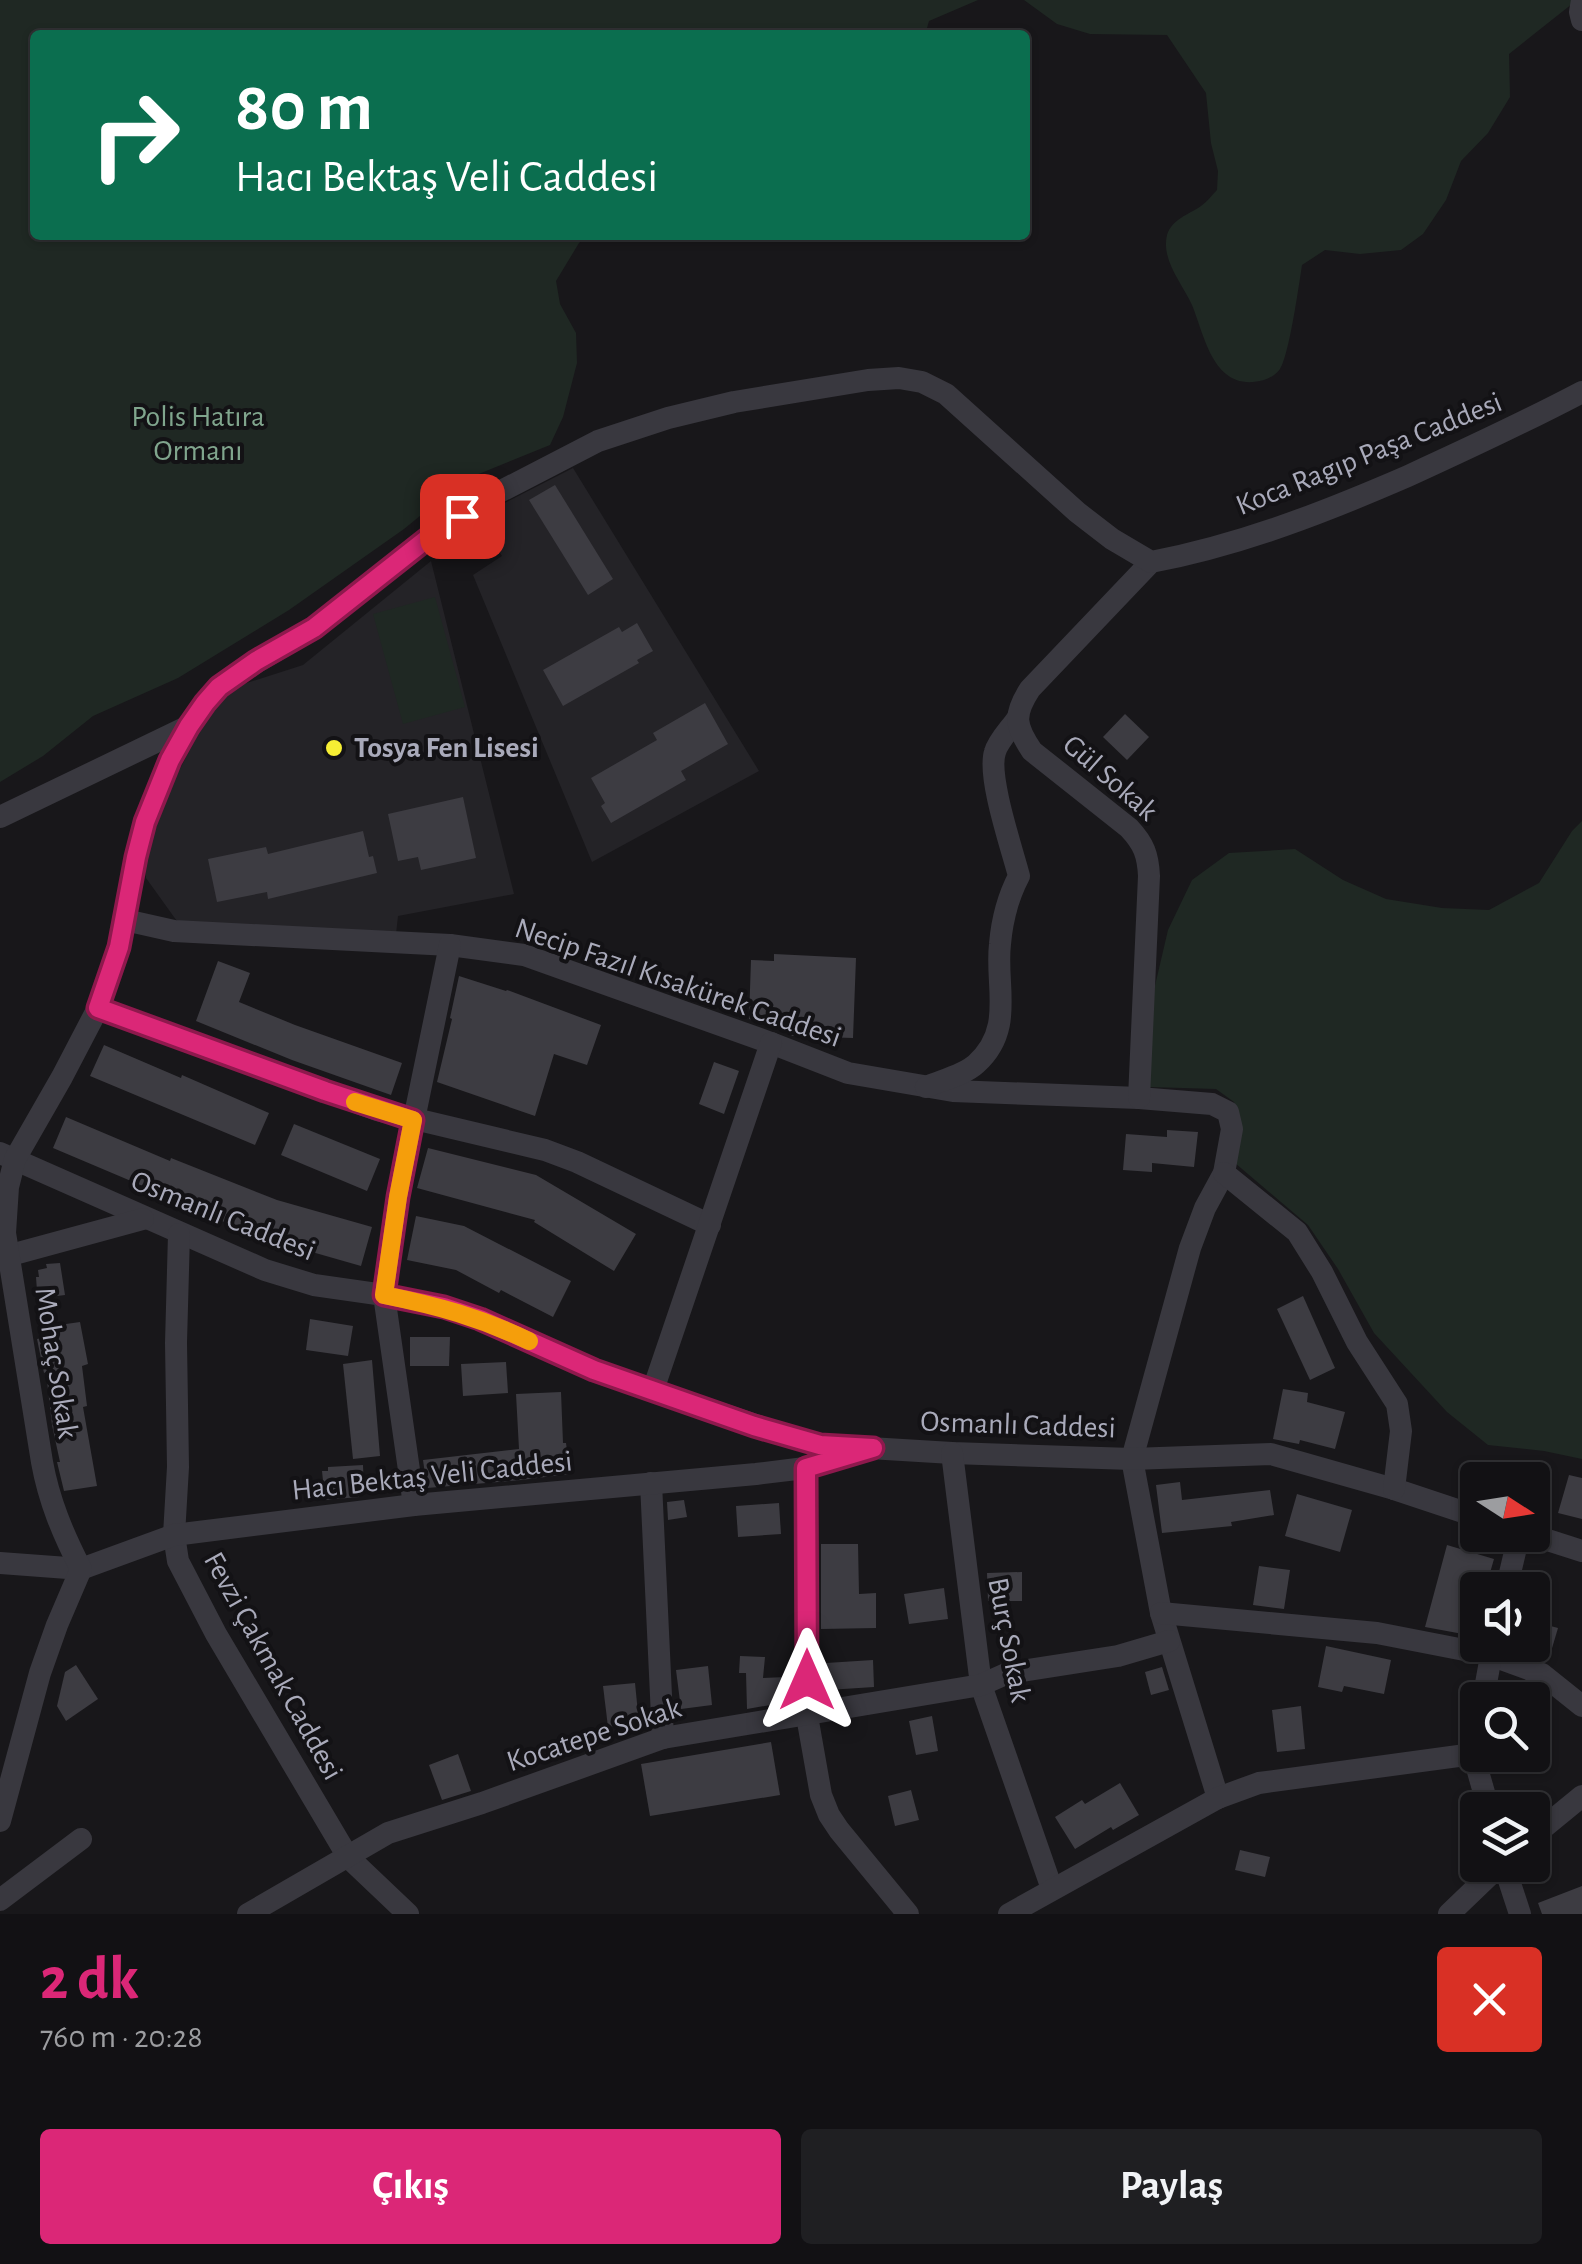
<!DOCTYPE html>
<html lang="tr">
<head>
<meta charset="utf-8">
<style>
	body { margin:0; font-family:"Alegreya Sans",sans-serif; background:#1f1f22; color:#f1f3f6; height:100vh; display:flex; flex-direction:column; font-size:38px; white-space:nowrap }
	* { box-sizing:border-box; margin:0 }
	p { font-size:32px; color:#9c9da0 }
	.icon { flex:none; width:55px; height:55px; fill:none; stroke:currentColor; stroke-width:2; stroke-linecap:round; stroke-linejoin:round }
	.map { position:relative; height:1914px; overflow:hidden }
	.details { display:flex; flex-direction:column; background:#121114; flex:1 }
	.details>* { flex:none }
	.banner { position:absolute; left:30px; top:30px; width:1000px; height:210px; border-radius:10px; box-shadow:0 2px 8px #0004,0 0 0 2px #313134; background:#0b6e4f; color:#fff; overflow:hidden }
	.needle { width:65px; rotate:102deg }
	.fabs { position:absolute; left:1460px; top:1462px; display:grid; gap:20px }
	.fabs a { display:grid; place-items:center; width:90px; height:90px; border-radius:10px; background:#121114; box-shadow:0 2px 8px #0004,0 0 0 2px #313134; font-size:50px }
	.pin { position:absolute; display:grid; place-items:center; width:85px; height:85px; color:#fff; margin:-42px; border-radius:20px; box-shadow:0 5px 15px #0006 }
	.me { position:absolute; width:110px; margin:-55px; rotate:0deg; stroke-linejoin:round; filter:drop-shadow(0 0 8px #0008) }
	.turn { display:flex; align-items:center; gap:35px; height:210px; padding:0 40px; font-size:45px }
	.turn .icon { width:130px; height:130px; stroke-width:2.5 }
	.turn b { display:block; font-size:70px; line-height:85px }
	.round { display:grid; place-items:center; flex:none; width:105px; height:105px; border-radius:10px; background:#1f1f22 }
	.overview { display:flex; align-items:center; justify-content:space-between; height:170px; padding:0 40px }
	h1 { font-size:60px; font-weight:700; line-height:75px; color:#db2777 }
	.button { display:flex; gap:20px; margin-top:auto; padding:20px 40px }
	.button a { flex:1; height:115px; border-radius:10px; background:#db2777; color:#fff; font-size:40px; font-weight:700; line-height:115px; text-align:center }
	.button a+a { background:#1f1f22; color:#f1f3f6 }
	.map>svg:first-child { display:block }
</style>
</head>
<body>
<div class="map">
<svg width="1582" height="1914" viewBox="0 0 1582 1914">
	<rect width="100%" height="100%" fill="#18171a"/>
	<g fill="#242327">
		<path d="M573 468 759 771 592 862 473 575 502 556 477 517Z"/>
		<path d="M431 561 514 894 398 916 396 934 179 924 146 878 144 861 172 784 210 711 231 688 303 665Z"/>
	</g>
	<g fill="#1f2823">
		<path d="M0 0H978L929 21 925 35H35V235H588L579 243 556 281 560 304 576 333 577 363 563 417 550 445 464 480 404 529 289 610 178 678 93 716 43 756 0 782Z"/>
		<path d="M1024 0H1577L1509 54 1510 97 1488 133 1461 161 1446 200 1423 234 1401 250 1360 254 1325 250 1302 265C1299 285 1289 356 1280 369 1273 378 1264 381 1253 382 1212 385 1204 334 1192 305 1182 283 1161 260 1167 235 1172 219 1188 215 1201 206 1207 202 1212 195 1217 190L1218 171 1211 143 1206 93 1167 35 1090 34 1057 24Z"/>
		<path d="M435 597 465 707 403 724 373 614Z"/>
		<path d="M1582 821V1459L1544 1451 1488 1445 1447 1412 1374 1333 1338 1269 1308 1225 1235 1163 1242 1127 1234 1102 1216 1089 1149 1087 1154 990 1168 930 1192 880 1229 853 1295 849 1343 880 1386 899 1442 908 1489 910 1539 883 1572 831Z"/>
	</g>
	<g fill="#3d3c42">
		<path d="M555 485 613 579 588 595 529 500Z"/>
		<path d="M637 623 653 651 637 660 639 663 563 706 543 670 619 627 622 632Z"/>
		<path d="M705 703 728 744 681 771 686 780 611 823 601 806 605 803 591 778 657 740 653 733Z"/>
		<path d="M1125 714 1149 737 1127 760 1103 737Z"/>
		<path d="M463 797 476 858 421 870 418 857 398 861 388 814Z"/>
		<path d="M363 831 369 857 373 856 377 873 268 899 267 892 217 902 208 859 266 847 268 854Z"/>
		<path d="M774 954 856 958 853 1038 793 1036 771 1027V1024L749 1019 751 960 774 961Z"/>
		<path d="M218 961 250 973 239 1002 295 1025 402 1063 391 1095 292 1060 196 1021Z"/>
		<path d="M459 976 506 991 507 990 601 1025 587 1065 554 1054 535 1116 437 1082 452 1019 450 1018Z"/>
		<path d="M104 1045 181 1078 182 1075 269 1113 255 1145 90 1076Z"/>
		<path d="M714 1062 739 1071 724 1114 699 1104Z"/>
		<path d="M66 1117 170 1161 171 1158 277 1200 372 1227 361 1266 270 1240 156 1195 157 1192 53 1148Z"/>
		<path d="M294 1124 380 1159 367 1191 281 1155Z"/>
		<path d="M1167 1130 1198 1132 1194 1167 1152 1163V1172L1123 1170 1126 1134 1167 1137Z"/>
		<path d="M428 1148 536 1175 636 1234 614 1271 534 1222 535 1220 417 1188Z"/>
		<path d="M416 1216 464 1226 571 1281 553 1317 501 1290 499 1293 456 1270 407 1260Z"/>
		<path d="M60 1263 65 1295 42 1298 41 1291H37L36 1277H39L38 1270 47 1268 46 1264Z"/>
		<path d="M1303 1296 1335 1368 1310 1380 1277 1309Z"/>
		<path d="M310 1319 353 1326 348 1356 306 1350Z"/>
		<path d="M80 1322 88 1364 82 1366 87 1406 83 1407 97 1486 64 1491 57 1462H60L52 1425 46 1372 44 1373 37 1339 52 1336 51 1331 67 1328 66 1324Z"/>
		<path d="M410 1337H450L449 1366H410Z"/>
		<path d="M372 1360 380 1456 353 1459 343 1364Z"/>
		<path d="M506 1362 508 1393 463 1396 461 1364Z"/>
		<path d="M1283 1389 1308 1393 1307 1402 1345 1412 1335 1449 1300 1440 1299 1444 1273 1439Z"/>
		<path d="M561 1392 563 1443H566L570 1474 521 1480 427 1488 423 1460 519 1449 516 1394Z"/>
		<path d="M363 1465 364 1492 359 1493V1497L325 1500 322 1471H328V1467Z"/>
		<path d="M1569 1475 1582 1478V1519L1558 1513Z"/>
		<path d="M1180 1482 1182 1500 1270 1490 1274 1515 1231 1522 1232 1526 1162 1533 1156 1485Z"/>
		<path d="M1297 1494 1352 1510 1340 1552 1285 1536Z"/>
		<path d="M684 1500 687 1517 668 1520 667 1502Z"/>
		<path d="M779 1503 781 1534 738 1537 736 1506Z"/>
		<path d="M821 1544H858L859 1594 876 1593V1628L821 1629Z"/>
		<path d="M1447 1545 1494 1559 1485 1590H1478V1596L1473 1595 1463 1634 1425 1627Z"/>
		<path d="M1259 1566 1290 1570 1284 1609 1253 1605Z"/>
		<path d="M1022 1572V1601H988L987 1573Z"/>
		<path d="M944 1588 948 1619 909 1624 904 1594Z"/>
		<path d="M1532 1621 1558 1628 1550 1655 1532 1650Z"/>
		<path d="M1326 1646 1391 1660 1384 1694 1344 1686 1342 1692 1318 1687Z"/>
		<path d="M740 1656 765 1657 763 1678 786 1677 788 1702 747 1709 746 1673H739Z"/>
		<path d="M873 1660 874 1687 828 1690 826 1663Z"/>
		<path d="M76 1665 98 1699 66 1721 57 1706 65 1672Z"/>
		<path d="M708 1666 712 1705 681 1709 676 1670Z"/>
		<path d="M1162 1667 1169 1690 1151 1695 1145 1672Z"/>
		<path d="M635 1683 639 1723 608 1727 603 1686Z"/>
		<path d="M1301 1706 1305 1749 1277 1752 1272 1710Z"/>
		<path d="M932 1716 938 1751 916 1755 909 1721Z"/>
		<path d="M771 1742 780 1795 650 1816 641 1764Z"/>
		<path d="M458 1754 471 1791 442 1800 429 1765Z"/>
		<path d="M1120 1783 1139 1815 1113 1830 1111 1827 1075 1849 1055 1817 1082 1800 1085 1804Z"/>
		<path d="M911 1790 919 1820 895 1826 888 1796Z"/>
		<path d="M1240 1850 1270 1857 1265 1877 1235 1870Z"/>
		<path d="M1582 1886V1914H1542L1538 1903Z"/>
	</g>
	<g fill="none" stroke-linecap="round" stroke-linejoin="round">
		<g stroke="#39383f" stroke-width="22">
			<path d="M1582 0 1580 12 1582 20"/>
			<path d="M0 817 189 726"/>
			<path d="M125 920 174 931 450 945 524 955 771 1043 848 1073 953 1091 1139 1098 1212 1104 1228 1112 1232 1129 1224 1173 1205 1208 1190 1248 1132 1459 1161 1613 1218 1798"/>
			<path d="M98 1008 377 1110 545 1150 577 1162 710 1225"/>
			<path d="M926 1087C942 1080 964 1075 976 1064 1015 1029 995 986 1000 944 1002 920 1008 897 1019 876 1012 849 987 776 995 752 998 741 1010 729 1017 719"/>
			<path d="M1139 1098 1149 876C1148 855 1144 844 1129 828L1032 751C1015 726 1013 715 1030 689L1151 562"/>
			<path d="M0 1153 265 1270 314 1285 384 1295 444 1307 480 1319 594 1371 794 1438 820 1445 952 1453 1132 1459 1271 1454 1394 1489 1478 1517"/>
			<path d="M1224 1173 1297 1232 1322 1272 1357 1342 1397 1404 1401 1431 1394 1489"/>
			<path d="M179 1234 176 1343 178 1467 174 1535 178 1561 216 1634 348 1857 408 1914"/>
			<path d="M0 1258 143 1219"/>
			<path d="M653 1390 771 1043"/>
			<path d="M952 1453 981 1685 1052 1889"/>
			<path d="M805 1468 807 1716 821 1795 829 1815 839 1830 908 1914"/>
			<path d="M651 1483 663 1738"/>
			<path d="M414 1505 384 1295 398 1197 450 945"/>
			<path d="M1532 1535 1582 1551"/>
			<path d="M0 1563 81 1569 174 1535 414 1505 756 1474 805 1468 855 1454"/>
			<path d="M1506 1590 1519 1535"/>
			<path d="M1161 1613 1377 1633 1490 1655 1542 1674 1582 1706"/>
			<path d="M1483 1700 1493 1645"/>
			<path d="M1478 1729 1473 1754 1489 1810"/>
			<path d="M0 1821 40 1673 57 1625 81 1569C63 1534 49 1501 42 1462L5 1233 8 1187 15 1159 62 1077 98 1008 119 947 136 857 145 822 170 760 189 726 205 703 219 687 232 677 314 628 428 538 480 502 598 441 668 418 734 402 868 380 899 378 922 382 946 394 1077 512 1112 539 1151 562C1241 545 1325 512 1408 476 1467 449 1525 422 1582 392"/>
			<path d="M1532 1837 1582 1796"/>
			<path d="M1504 1865 1520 1914"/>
			<path d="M0 1900 81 1839"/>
			<path d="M248 1914 388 1833 482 1803 663 1738 981 1685 1008 1673 1118 1656 1169 1641"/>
			<path d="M1009 1914 1218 1798 1259 1783 1473 1754"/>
			<path d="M1449 1914 1500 1865"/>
		</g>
	</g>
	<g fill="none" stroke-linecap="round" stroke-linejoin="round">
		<defs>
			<path id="route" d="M462 516 428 538 314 628 256 661 219 687 205 703 189 726 170 760 145 822 136 857 119 947 98 1008 325 1091 413 1120 398 1197 384 1295 444 1307 480 1319 594 1370 754 1426 820 1445 873 1448 806 1468 807 1680"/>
		</defs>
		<use href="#route" stroke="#8e194d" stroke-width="25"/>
		<use href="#route" stroke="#db2777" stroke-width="18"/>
		<path stroke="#f59e0b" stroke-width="18" d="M355 1102 413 1120 398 1197 384 1295C438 1306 479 1317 529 1341"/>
	</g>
	<circle fill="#f6ee34" stroke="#131215" stroke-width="4" cx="334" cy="748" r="10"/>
	<g text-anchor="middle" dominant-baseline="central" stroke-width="8" stroke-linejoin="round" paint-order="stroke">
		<g font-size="30" fill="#80a58d" stroke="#131215">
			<text x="198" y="417">Polis Hatıra<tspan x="198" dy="34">Ormanı</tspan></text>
		</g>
		<g font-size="30" fill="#a9aaba" stroke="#131215">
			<text transform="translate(1369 454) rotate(-22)">Koca Ragıp Paşa Caddesi</text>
			<text transform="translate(1110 778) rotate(41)">Gül Sokak</text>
			<text transform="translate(678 983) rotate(19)">Necip Fazıl Kısakürek Caddesi</text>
			<text transform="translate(223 1216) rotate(22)">Osmanlı Caddesi</text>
			<text transform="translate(56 1363) rotate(81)">Mohaç Sokak</text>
			<text transform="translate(1018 1425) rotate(2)">Osmanlı Caddesi</text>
			<text transform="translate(432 1476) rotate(-6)">Hacı Bektaş Veli Caddesi</text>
			<text transform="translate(1009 1640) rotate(79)">Burç Sokak</text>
			<text transform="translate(273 1666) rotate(61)">Fevzi Çakmak Caddesi</text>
			<text transform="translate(594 1735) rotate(-18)">Kocatepe Sokak</text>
		</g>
		<g font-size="30" font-weight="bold" fill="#a9aaba" stroke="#131215" text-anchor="start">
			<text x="354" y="748">Tosya Fen Lisesi</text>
		</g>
	</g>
</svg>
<div class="fabs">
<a><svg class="needle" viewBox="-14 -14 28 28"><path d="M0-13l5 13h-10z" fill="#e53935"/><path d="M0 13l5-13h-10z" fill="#9c9da0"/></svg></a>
<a><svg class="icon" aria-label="sound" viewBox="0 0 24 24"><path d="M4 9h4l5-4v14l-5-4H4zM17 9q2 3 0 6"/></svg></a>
<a><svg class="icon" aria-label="search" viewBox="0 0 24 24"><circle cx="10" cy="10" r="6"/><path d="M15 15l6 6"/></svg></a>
<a><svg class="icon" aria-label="layers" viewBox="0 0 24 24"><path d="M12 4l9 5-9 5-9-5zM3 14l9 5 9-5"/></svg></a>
</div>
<div class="pin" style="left:462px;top:516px;background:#d93025"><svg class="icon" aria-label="arrive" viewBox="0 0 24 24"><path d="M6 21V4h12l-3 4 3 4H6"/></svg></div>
<svg class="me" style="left:807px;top:1680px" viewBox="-20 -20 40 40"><path d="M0-17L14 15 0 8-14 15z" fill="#db2777" stroke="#fff" stroke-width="4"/></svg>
<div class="banner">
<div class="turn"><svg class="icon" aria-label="right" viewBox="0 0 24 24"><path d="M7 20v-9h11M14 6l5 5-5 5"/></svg><div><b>80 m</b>Hacı Bektaş Veli Caddesi</div></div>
</div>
</div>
<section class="details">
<div class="overview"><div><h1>2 dk</h1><p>760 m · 20:28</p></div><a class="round" style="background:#d93025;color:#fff"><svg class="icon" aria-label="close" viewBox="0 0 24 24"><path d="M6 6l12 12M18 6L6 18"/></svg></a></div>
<div class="button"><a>Çıkış</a><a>Paylaş</a></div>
</section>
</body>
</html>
